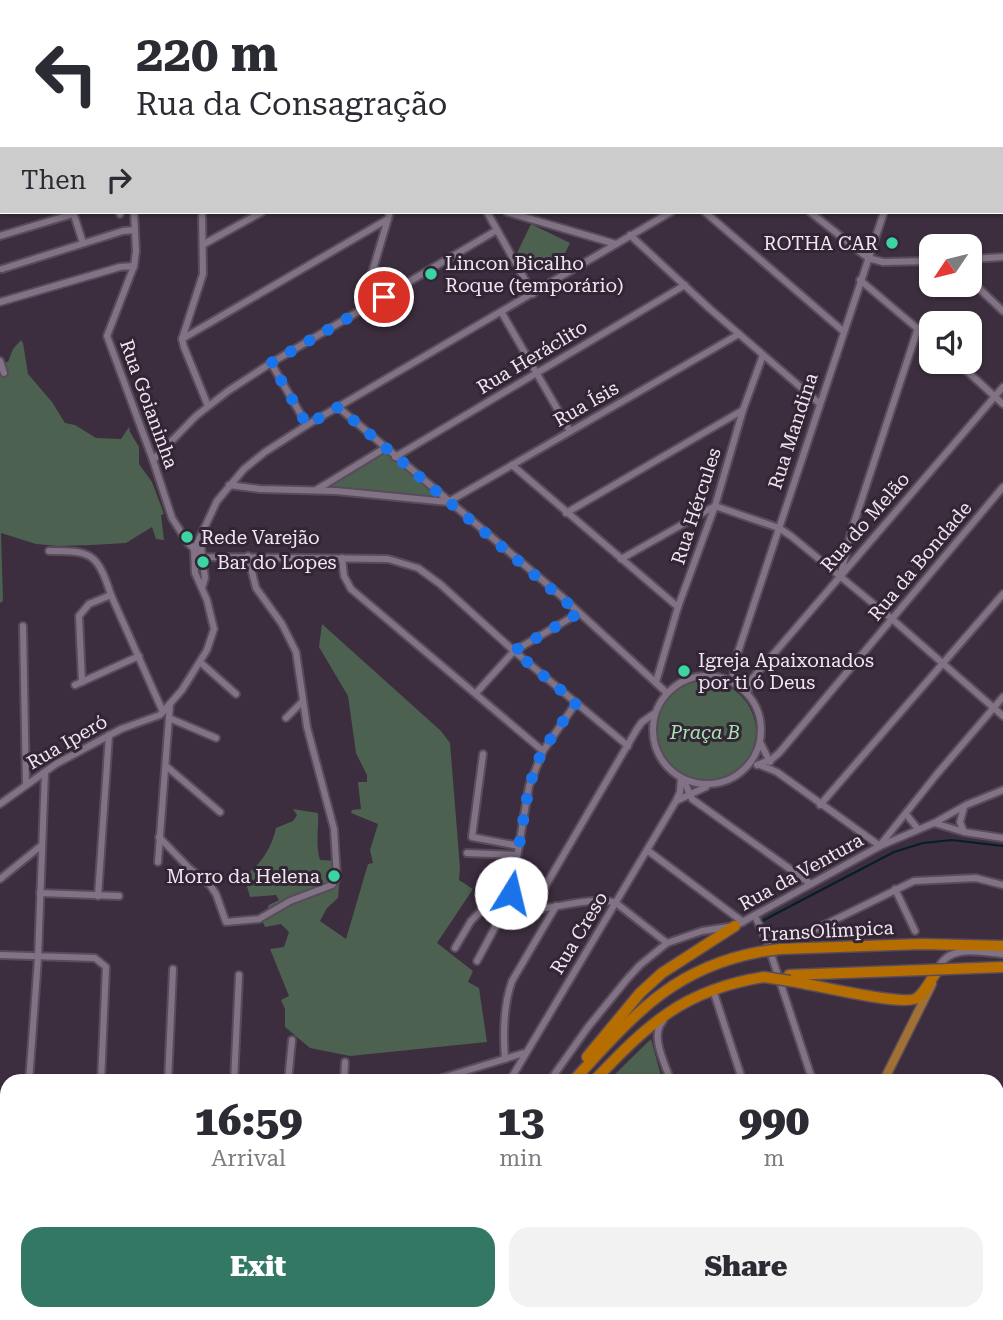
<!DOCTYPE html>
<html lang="en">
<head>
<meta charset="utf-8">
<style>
	body { margin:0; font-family:"Roboto Serif",serif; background:#f2f2f3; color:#2b2b33; height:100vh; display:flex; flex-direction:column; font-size:26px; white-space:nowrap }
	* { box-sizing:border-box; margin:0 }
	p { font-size:23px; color:#7c7c81 }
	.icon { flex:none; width:38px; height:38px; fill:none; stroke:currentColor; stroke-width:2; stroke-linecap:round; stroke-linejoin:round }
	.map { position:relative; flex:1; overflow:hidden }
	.sheet { position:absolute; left:0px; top:1074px; width:1004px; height:247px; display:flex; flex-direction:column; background:#fff; border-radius:21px 21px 0 0; box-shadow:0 2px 5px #0004 }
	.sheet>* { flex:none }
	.hud { position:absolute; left:0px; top:0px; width:1004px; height:214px; box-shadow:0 2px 5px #0004; background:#fff; color:#2b2b33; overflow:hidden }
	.needle { width:46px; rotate:235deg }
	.tools { position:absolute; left:919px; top:234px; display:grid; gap:14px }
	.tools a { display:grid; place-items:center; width:63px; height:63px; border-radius:14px; background:#fff; box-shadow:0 2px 5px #0004; font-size:35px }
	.pin { position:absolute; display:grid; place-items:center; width:60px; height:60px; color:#fff; margin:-30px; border:4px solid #fff; border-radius:50%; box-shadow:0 2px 7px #0007 }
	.me { position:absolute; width:77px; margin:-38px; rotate:9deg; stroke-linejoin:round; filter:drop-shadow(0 0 5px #0008) }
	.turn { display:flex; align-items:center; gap:24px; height:147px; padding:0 21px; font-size:32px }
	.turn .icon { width:91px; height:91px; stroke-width:2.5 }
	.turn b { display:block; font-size:49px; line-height:60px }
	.then { display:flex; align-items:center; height:66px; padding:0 21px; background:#0003; gap:14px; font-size:26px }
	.eta { display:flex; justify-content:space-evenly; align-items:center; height:119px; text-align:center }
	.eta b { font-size:42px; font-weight:800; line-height:49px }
	.action { display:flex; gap:14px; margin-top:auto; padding:14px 21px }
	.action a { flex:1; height:80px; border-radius:21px; background:#337765; color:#fff; font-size:28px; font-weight:800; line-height:80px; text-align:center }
	.action a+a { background:#f2f2f3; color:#2b2b33 }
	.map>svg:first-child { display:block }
</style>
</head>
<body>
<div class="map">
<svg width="1003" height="1320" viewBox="0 0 1003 1320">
	<rect width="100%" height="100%" fill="#3c2e3e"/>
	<g fill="#4c6150">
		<path d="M531 224 570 243 556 272 517 253Z"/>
		<path d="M21 340 23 343 28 374 52 402 65 423 75 425 96 438 121 439 129 427 130 432 139 447V464L152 482 164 514 161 515 164 540 156 539 152 527 126 543 92 545 58 546 36 544 1 533 3 601 0 603V362H8L13 349Z"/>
		<path d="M385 448 448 502 314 491Z"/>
		<path d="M322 624 441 731 450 743 460 868 459 880 473 889 437 943 473 971 468 982 479 988 487 1042 350 1056 310 1048 285 1027V1009L281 1000 289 996 270 949 284 947 289 932 281 924 265 927 262 920 269 905 279 900 276 895 250 897 244 876C261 865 272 847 276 828L293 821 297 815 293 809 318 813C319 830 315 843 320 860L341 861 338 898 327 908 320 921 346 939 368 864 373 863 370 850 378 824 351 813 352 810 361 809 358 782H367V775L356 753 348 696 319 647Z"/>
		<circle cx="705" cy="732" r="51"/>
		<path d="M651 1039 661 1076 636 1081H608Z"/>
		<path d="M0 1231 7 1233V1314H125L129 1320H0Z"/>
		<path d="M517 1314H603L604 1320H517Z"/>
	</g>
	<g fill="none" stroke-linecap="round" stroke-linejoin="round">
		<g stroke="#041f28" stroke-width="2">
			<path d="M762 921 894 852 923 843 952 840 1003 846"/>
			<path d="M458 1314 459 1320"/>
		</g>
		<g stroke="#041f28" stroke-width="10">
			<path d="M224 2V0"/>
			<path d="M0 155 2 154"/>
		</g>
		<defs>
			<g id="minor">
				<path d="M8 0 9 2"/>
				<path d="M46 0V2"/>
				<path d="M80 0 81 2"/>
				<path d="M117 0V2"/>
				<path d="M155 0 156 2"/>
				<path d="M563 0 569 2"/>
				<path d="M716 0V2"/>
				<path d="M785 0V2"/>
				<path d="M886 0 887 2"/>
				<path d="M242 2V0"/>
				<path d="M315 2V0"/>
				<path d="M386 2V0"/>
				<path d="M578 2V0"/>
				<path d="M997 2 999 0"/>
				<path d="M0 54 2 53"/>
				<path d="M0 67 2 72"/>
				<path d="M0 122 2 121"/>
				<path d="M73 212 83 243"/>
				<path d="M119 212 120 214"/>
				<path d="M134 212 136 251 134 266 107 336 153 460 172 518 188 543 203 557 388 559 418 568 440 584 514 651 628 746"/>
				<path d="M202 212 203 274 182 339 184 347 208 406"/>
				<path d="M487 212 533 294"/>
				<path d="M507 212 616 244"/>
				<path d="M705 212 843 331"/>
				<path d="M810 212 868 258 883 262 931 261"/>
				<path d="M630 235 710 309 819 403"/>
				<path d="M0 236 73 214"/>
				<path d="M204 244 262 212"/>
				<path d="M970 259 1003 257"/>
				<path d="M2 269 123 231 135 230"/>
				<path d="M860 280 931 340"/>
				<path d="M970 280 1003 311"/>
				<path d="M0 302 120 267 134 266"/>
				<path d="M361 310 390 212"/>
				<path d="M502 313 570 431"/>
				<path d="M182 339 388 219"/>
				<path d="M0 361 4 373"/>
				<path d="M957 362 1003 404"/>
				<path d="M271 363 307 425"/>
				<path d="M338 407 560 595 667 693"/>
				<path d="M395 457 685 285"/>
				<path d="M153 460 196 416 228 391 271 363 497 230"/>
				<path d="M512 465 678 607"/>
				<path d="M229 485 260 489 336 491 448 502 739 334"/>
				<path d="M316 490 385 448"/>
				<path d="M566 513 743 410"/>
				<path d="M200 539 205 578 202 588"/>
				<path d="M49 551C90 551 97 551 111 595"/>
				<path d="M342 558 344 576 351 589 543 751"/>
				<path d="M621 559 715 506 779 528 791 536 892 619 1003 716"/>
				<path d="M841 573 852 529 918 328"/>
				<path d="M23 626 26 785"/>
				<path d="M200 662 236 694"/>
				<circle cx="707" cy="730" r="54"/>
				<path d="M82 682 79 616 89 604 111 595 163 712"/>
				<path d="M656 682 678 607 715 506 743 410 763 355"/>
				<path d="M735 684 733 678 735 661 884 212"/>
				<path d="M75 685 139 656"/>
				<path d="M476 693 514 651 579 613"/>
				<path d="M747 693 752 679 1003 387"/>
				<path d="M576 703 543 751 529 786 511 893V904C530 920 587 893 616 903L667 943"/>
				<path d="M169 718 216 738"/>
				<path d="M286 718 303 701"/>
				<path d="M760 742 770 762"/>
				<path d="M483 754 472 837 519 846"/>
				<path d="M757 765 772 759 779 753 1003 487"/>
				<path d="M760 765 777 772 880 846"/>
				<path d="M166 766 220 812"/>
				<path d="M684 781 692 799 811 884"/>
				<path d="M678 800 706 787"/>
				<path d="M0 804 56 764 121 729 160 715 182 690 207 650 214 629 207 600 195 573 194 550 217 501 244 469 265 452 307 425 671 212"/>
				<path d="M820 805 1003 594"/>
				<path d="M906 814 918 829"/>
				<path d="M934 823 964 832 1003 838"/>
				<path d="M964 832 960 822 964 807"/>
				<path d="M159 837 189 868 210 885 216 894 226 922 259 919 290 901 332 885 337 878 334 829 307 727 296 652 282 624 256 588 248 556"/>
				<path d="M881 844 937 774 1003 697"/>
				<path d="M647 850 743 922"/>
				<path d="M467 853 517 855"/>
				<path d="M158 862 170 704"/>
				<path d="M0 879 42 845"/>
				<path d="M895 889 915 931"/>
				<path d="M488 892 512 888"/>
				<path d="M40 893 119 896"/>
				<path d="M98 896 109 735"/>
				<path d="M532 909 637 729 642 722 655 713"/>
				<path d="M755 916 767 942 813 1082"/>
				<path d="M767 942 816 929 914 881 976 878 1003 885"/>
				<path d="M455 948 471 921 481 911 511 904"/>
				<path d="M0 955 95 958 106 967 101 1082"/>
				<path d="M477 961 507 905"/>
				<path d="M938 969C948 944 980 952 1003 954"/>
				<path d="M714 993 743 1082"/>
				<path d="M663 1021C649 1036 666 1065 671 1082"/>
				<path d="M505 1059C503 1033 503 1006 512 981L556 906"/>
				<path d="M29 1082 38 958 45 772"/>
				<path d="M168 1082 173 969"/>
				<path d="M234 1082 239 975"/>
				<path d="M288 1082 292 1040"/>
				<path d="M344 1082 345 1062"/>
				<path d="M429 1082 524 1053"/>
				<path d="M509 1082 676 801 680 792 681 779"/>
				<path d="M549 1082 588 1027 628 978 640 965 667 943 702 931 735 926 880 846 934 823 966 805 1003 790"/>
				<path d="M658 1082 670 1077"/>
				<path d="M998 1139H1003"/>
				<path d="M0 1147H7"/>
				<path d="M998 1165 1003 1166"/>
				<path d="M998 1190H1003"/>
				<path d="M998 1211 1003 1210"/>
				<path d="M998 1251 1003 1249"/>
				<path d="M123 1314 127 1320"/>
				<path d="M266 1314V1320"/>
				<path d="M325 1314 326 1320"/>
				<path d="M363 1314 365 1320"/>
				<path d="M397 1314 398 1318"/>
				<path d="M626 1314V1320"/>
				<path d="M841 1314 844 1320"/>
				<path d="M911 1314 912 1320"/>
				<path d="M648 1315V1314"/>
				<path d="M985 1319 995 1314"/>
				<path d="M780 1320 784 1314"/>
			</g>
			<g id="major">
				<path d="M853 0 855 2"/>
				<path d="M898 0 900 2"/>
				<path d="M883 1082 932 984"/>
				<path d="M0 1238 7 1239"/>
			</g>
			<g id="highway">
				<path d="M780 949 922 944 1003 946"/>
				<path d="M789 975 924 970"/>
				<path d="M790 981C811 984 904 1007 917 998 925 992 931 979 937 971"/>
				<path d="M587 1057 640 993 662 973 735 926"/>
				<path d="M572 1082C631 1019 669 969 759 952"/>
				<path d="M593 1082C648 1024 683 990 764 977"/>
				<path d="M467 1314V1320"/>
				<path d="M493 1314 494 1320"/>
			</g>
		</defs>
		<use href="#minor" stroke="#584c5a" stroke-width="10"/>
		<use href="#major" stroke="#584c5a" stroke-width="11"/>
		<use href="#highway" stroke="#584c5a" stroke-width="13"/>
		<use href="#minor" stroke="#827285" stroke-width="6"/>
		<use href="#major" stroke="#a27035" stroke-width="8"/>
		<use href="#highway" stroke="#b76e00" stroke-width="10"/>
		<defs>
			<g id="highway-bridge">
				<path d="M759 952 780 949"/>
				<path d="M924 970 1003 967"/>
				<path d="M764 977 790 981"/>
			</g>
		</defs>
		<use href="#highway-bridge" stroke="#584c5a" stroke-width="13" stroke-linecap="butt"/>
		<use href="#highway-bridge" stroke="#b76e00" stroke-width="10"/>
	</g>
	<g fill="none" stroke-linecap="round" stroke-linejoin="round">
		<path stroke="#1a73e8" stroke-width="12" stroke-dasharray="0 21.6" d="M384 297 271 363 307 425 338 407 579 613 514 651 576 703 542 751 529 786 511 893"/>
	</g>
	<g fill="#3dd4a3" stroke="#322534" stroke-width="2.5">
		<circle cx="892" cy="243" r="7"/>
		<circle cx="431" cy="274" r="7"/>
		<circle cx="187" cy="537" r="7"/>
		<circle cx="203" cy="562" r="7"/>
		<circle cx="684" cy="671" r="7"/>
		<circle cx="334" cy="876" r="7"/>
	</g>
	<g text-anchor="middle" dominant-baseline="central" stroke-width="6" stroke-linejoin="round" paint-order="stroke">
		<g font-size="19" fill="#efe6f0" stroke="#322534" text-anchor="start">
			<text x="878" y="243" text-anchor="end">ROTHA CAR</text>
			<text x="445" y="263">Lincon Bicalho<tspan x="445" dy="22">Roque (temporário)</tspan></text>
			<text x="201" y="537">Rede Varejão</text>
			<text x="217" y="562">Bar do Lopes</text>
			<text x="698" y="660">Igreja Apaixonados<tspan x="698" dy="22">por ti ó Deus</tspan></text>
			<text x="320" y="876" text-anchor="end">Morro da Helena</text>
		</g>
		<g font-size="19" fill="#efe6f0" stroke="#322534">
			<text transform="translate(532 357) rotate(-31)">Rua Heráclito</text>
			<text transform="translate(149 404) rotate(70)">Rua Goianinha</text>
			<text transform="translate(586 404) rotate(-30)">Rua Ísis</text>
			<text transform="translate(793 431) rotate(-72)">Rua Mandina</text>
			<text transform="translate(696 506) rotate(-72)">Rua Hércules</text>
			<text transform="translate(865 522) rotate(-49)">Rua do Melão</text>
			<text transform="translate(920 561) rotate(-50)">Rua da Bondade</text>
			<text transform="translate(67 742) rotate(-30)">Rua Iperó</text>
			<text transform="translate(801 872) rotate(-29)">Rua da Ventura</text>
			<text transform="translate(826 931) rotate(-3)">TransOlímpica</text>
			<text transform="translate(579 933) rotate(-59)">Rua Creso</text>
		</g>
		<g font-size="19" font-style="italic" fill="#a7e4b3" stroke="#322534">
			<text x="705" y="732">Praça B</text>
		</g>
	</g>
</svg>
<div class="tools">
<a><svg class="needle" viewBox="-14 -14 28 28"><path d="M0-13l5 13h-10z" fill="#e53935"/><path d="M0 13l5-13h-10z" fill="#7c7c81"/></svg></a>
<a><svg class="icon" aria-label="sound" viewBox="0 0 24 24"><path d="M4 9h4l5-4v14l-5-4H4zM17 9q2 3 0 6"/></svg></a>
</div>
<div class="pin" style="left:384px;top:297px;background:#d93025"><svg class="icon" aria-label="arrive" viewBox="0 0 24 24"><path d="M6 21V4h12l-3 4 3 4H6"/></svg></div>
<svg class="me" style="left:511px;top:893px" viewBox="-20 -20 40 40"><circle r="19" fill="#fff"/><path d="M0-13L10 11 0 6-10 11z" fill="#1a73e8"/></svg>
<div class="hud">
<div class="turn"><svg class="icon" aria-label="left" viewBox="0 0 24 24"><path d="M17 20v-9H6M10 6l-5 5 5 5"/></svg><div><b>220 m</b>Rua da Consagração</div></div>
<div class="then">Then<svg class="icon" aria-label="right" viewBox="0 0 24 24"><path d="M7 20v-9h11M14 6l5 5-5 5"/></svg></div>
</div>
<section class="sheet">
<div class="eta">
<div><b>16:59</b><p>Arrival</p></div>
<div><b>13</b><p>min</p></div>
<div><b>990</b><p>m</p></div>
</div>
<div class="action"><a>Exit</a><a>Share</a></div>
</section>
</div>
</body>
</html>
